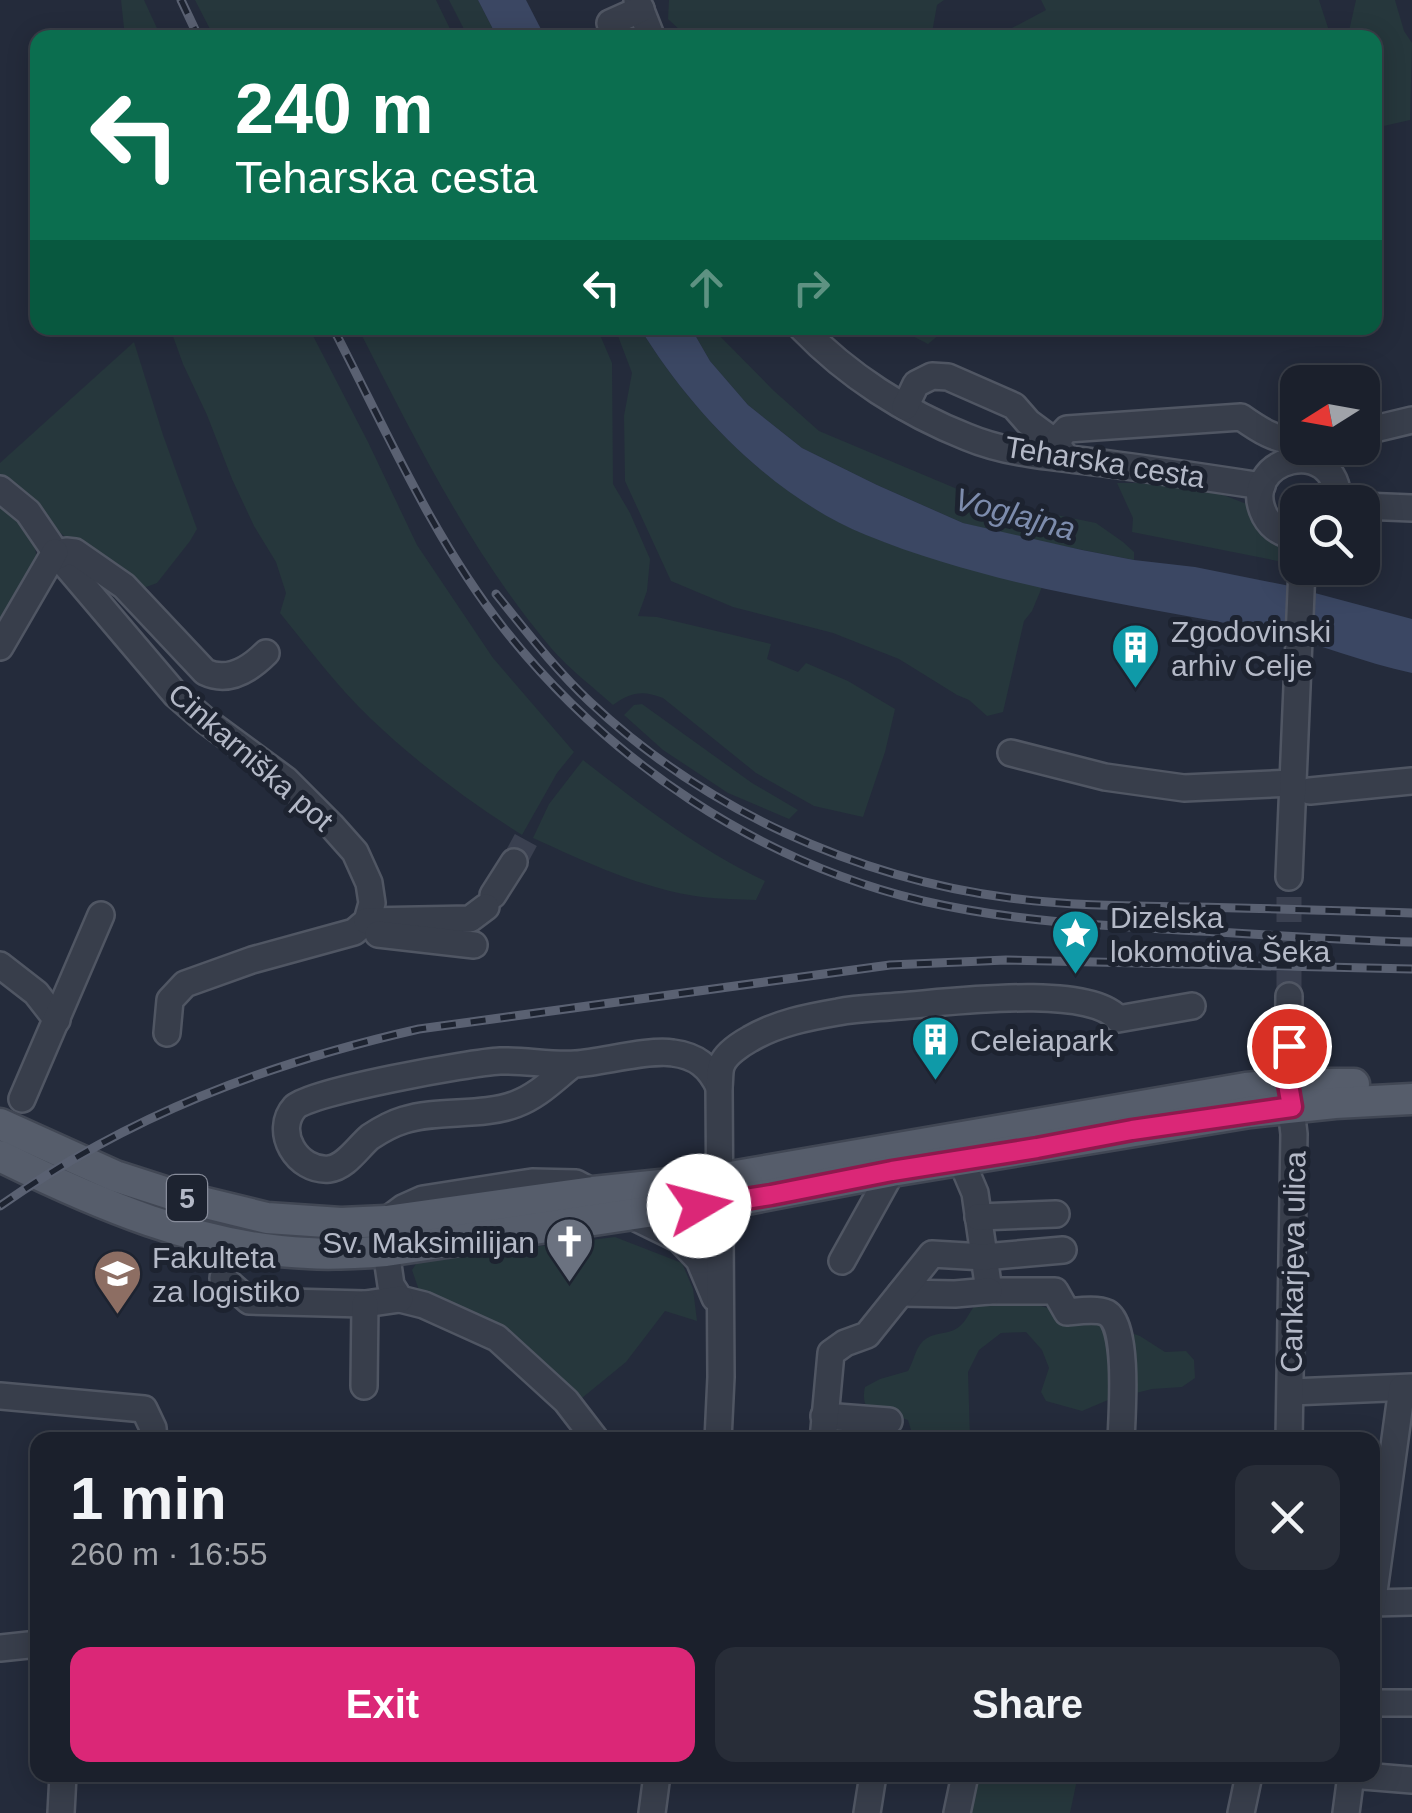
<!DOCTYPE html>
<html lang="en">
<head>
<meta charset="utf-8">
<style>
	body { margin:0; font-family:Arial,sans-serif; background:#282d38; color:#f1f3f6; height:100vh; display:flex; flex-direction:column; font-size:38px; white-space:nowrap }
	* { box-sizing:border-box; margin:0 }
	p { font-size:32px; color:#a0a3a9 }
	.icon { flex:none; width:55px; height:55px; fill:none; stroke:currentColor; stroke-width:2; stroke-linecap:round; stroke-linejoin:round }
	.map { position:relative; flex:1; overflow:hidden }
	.details { position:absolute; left:30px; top:1432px; width:1350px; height:350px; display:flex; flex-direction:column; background:#1b202c; border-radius:20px; box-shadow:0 5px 25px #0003,0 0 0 2px #393e48 }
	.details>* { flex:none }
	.hud { position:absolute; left:30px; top:30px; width:1352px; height:305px; border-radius:20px; box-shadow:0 5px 25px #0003,0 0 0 2px #393e48; background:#0b6e4f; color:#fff; overflow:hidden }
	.needle { width:65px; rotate:259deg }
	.controls { position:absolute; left:1280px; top:365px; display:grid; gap:20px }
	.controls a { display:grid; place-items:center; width:100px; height:100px; border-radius:20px; background:#1b202c; box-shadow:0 5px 25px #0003,0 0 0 2px #393e48; font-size:50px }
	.pin { position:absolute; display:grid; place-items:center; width:85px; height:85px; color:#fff; margin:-42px; border:5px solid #fff; border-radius:50%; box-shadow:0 2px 10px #0007 }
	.me { position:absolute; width:110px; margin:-55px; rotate:82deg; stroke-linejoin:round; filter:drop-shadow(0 0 8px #0008) }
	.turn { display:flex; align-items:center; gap:35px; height:210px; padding:0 40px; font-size:45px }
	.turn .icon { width:130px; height:130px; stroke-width:2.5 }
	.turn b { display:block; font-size:70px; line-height:85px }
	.lanes { display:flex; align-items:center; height:95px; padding:0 40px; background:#0003; justify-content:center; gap:50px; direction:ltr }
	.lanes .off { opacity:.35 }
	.round { display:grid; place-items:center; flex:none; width:105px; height:105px; border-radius:20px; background:#282d38 }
	.summary { display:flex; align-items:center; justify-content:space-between; height:170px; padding:0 40px }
	h1 { font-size:60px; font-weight:600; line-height:75px }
	.action { display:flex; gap:20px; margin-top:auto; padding:20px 40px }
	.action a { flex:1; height:115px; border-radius:20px; background:#db2777; color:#fff; font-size:40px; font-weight:600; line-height:115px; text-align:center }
	.action a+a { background:#282d38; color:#f1f3f6 }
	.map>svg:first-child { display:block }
</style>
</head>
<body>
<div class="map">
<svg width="1412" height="1813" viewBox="0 0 1412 1813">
	<rect width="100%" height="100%" fill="#242b3b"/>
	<g fill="#26373c">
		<path d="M121 0H144L161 37H125Z"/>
		<path d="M195 0H436L454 37H387L384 32 380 30 371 38 214 37Z"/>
		<path d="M449 0H478L497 37H468Z"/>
		<path d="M669 0H944L937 5 931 38 698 37 693 29 682 32 668 19Z"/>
		<path d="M1041 0H1319L1331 37H995L1046 10Z"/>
		<path d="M1356 0H1395L1404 31 1412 43 1410 120 1375 128V38L1345 37 1349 31Z"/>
		<path d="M170 328H309L368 442 417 545 493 658 574 752 557 773 522 835C468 801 416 762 370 718 337 686 309 649 280 613L286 593 276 562 254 526 232 479 207 415 183 364Z"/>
		<path d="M358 328H597L612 363 613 484 630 513 650 559 647 591 638 616 657 617 771 644 767 659 798 672 806 663 848 681 895 709 885 752 863 817 814 806 756 773 663 698C642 690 631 692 613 705 593 687 569 669 551 648 470 552 415 439 358 328Z"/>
		<path d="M615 328H640C691 412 773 497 867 535 923 558 983 572 1042 587L1032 611 1024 621 1003 712 987 716 969 700 957 695 899 659 833 633 733 607 671 581 625 481 624 416 632 373Z"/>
		<path d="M691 328H712L773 390 819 431 962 491 1007 505 1096 523 1123 542 1134 552V560L1027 539 963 523 877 485 802 448 748 405 710 361Z"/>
		<path d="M897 328H947L928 344Z"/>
		<path d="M134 342 163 435 197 529 190 541 157 583 138 590 63 535 0 482V463Z"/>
		<path d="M1117 483H1192L1265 511 1277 530 1283 552V562L1132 532 1133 518Z"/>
		<path d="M0 501C18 518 41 540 36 569 34 583 9 610 0 622Z"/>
		<path d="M642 704 752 783 798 810 789 819 728 793 663 750 624 715 634 705Z"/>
		<path d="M583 760C641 805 698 849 765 881L756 900C738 899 720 899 702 897 642 889 586 862 533 838L549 804Z"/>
		<path d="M615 1237 682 1263 693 1289 697 1321 665 1311 626 1362 582 1398 532 1351 480 1317 424 1305 412 1270 418 1261Z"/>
		<path d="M1000 1301 1037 1305 1105 1324 1140 1336 1165 1352 1186 1351 1194 1360 1195 1378 1182 1387 1152 1389 1108 1400 1082 1411 1046 1401 1041 1392 1049 1368 1042 1350 1026 1332 1001 1333 979 1350 968 1372 970 1440H894L904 1436 911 1430 908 1420C886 1412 858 1419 865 1387L880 1379 908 1371C914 1361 915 1349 923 1341 933 1332 943 1335 954 1330 965 1325 968 1314 975 1305Z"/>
		<path d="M977 1775H1078L1070 1813H969Z"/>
	</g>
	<g fill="#3b4763">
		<path d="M478 0H526L545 37H497Z"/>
		<path d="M640 328H691L710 361 748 405 802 448 877 485 963 523 1082 550 1134 560 1195 567 1285 585 1412 619V673C1360 662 1310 640 1258 629 1127 604 991 586 866 535 773 497 691 412 640 328Z"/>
	</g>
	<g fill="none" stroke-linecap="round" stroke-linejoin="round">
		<g stroke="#3a4050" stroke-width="25" stroke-dasharray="25 12" stroke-linecap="butt">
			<path d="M514 862 528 836"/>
			<path d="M1289 996V877"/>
		</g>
		<defs>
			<g id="minor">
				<path d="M637 0 652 38"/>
				<path d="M615 38 610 23 641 9"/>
				<path d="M802 328C847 375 906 413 967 437 1010 455 1058 457 1103 463 1156 470 1209 478 1262 486"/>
				<path d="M905 407 916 384 932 376 948 377 1014 406 1028 422 1055 442 1065 456"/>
				<path d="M1362 432 1412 420"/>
				<path d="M1055 442 1067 429 1241 417C1258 429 1277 442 1298 440"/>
				<path d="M0 489 28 512 58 556 176 695 206 721 286 780 331 825 355 852 369 883 372 903 367 921 354 932 252 960 185 984 170 1000 167 1033"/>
				<path d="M1362 506 1412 508"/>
				<path d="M1298 537C1284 535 1272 529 1265 516 1236 459 1338 431 1338 502"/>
				<path d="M58 556 66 551 75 552 124 586 205 672C228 683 249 670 266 653"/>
				<path d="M0 647 55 552"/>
				<path d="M1011 753 1105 777 1184 788 1293 783"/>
				<path d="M1310 791 1412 781"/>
				<path d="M1289 877 1302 568"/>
				<path d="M493 895 514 862"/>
				<path d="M367 921 470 919 486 907"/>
				<path d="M378 934 474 945"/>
				<path d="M0 965 36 993 57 1020"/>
				<path d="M572 1065C554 1079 538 1096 516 1104 482 1117 438 1109 404 1120 394 1123 379 1131 370 1137 358 1147 346 1167 329 1169 297 1172 273 1131 295 1107 308 1092 473 1062 500 1061 525 1060 551 1066 576 1064 603 1062 649 1049 673 1053 696 1056 709 1066 719 1087"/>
				<path d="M22 1099 101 915"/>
				<path d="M961 1160 975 1193 989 1291H1055L1067 1312C1078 1311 1097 1308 1107 1313 1129 1326 1122 1415 1121 1440"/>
				<path d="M630 1215 679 1239 699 1260 715 1298"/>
				<path d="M978 1217 1056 1214"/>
				<path d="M387 1220 403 1208 423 1199 532 1182 576 1183 593 1192"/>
				<path d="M386 1251 391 1285 400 1299 424 1305 497 1338 566 1401 596 1440"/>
				<path d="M842 1261 892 1171"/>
				<path d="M223 1278 249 1301 365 1304 400 1299"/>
				<path d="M901 1293 955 1294 989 1291"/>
				<path d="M364 1386 365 1304"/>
				<path d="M1291 1392 1412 1387"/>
				<path d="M0 1396 144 1409 153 1428 154 1440"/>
				<path d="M824 1416 889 1421"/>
				<path d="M718 1440 721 1377 719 1087C720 1080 719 1070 722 1064 726 1054 741 1044 750 1039 777 1023 809 1017 838 1012 858 1008 880 1008 900 1006 943 1003 1090 983 1118 1019L1192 1006"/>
				<path d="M823 1440 831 1353 845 1343 867 1335 932 1254 984 1257 1063 1250"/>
				<path d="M1289 1440 1294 1134 1288 1084 1289 996"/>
				<path d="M1372 1603 1412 1602"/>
				<path d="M1372 1606 1402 1388"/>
				<path d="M0 1648 38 1644"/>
				<path d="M1372 1703H1412"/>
				<path d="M1351 1775 1412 1780"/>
				<path d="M61 1813 63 1775"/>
				<path d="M652 1813 657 1775"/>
				<path d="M867 1813 873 1775"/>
				<path d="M957 1813 965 1775"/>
				<path d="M1241 1813 1249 1775"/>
				<path d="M1346 1813 1351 1775"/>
			</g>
			<g id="major">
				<path d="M0 1124 115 1176 177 1196 267 1218 341 1223 386 1221 593 1192 719 1179 1246 1088 1288 1084H1354"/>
				<path d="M0 1156C95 1203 201 1249 308 1253 334 1255 360 1253 386 1251L674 1208 720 1204 892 1171 1250 1112 1335 1103 1412 1099"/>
			</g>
		</defs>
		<use href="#minor" stroke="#505663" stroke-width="30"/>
		<use href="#major" stroke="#414754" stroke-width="35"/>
		<use href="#minor" stroke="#383e4b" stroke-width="25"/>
		<use href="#major" stroke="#565d6b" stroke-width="30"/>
		<defs>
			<g id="rail">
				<path d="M181 0 199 38"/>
				<path d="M333 328C386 430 433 539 505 630 610 762 758 862 923 901 1014 922 1107 926 1200 931 1271 935 1341 940 1412 942"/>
				<path d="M496 594C526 631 555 669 590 702 704 809 855 878 1010 898 1071 906 1131 906 1192 907 1265 908 1339 911 1412 913"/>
				<path d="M0 1206C130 1115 265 1064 419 1029L890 965 1006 960 1412 969"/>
			</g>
		</defs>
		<use href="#rail" stroke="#5a6172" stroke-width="9"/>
		<use href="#rail" stroke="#1d2330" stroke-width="5" stroke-dasharray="15" stroke-linecap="butt"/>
	</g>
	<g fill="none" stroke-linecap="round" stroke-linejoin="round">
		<defs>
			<path id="route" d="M699 1206 771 1195 892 1171 1037 1148 1132 1130 1292 1107 1288 1084 1289 1046"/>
		</defs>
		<use href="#route" stroke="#8e194d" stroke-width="25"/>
		<use href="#route" stroke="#db2777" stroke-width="18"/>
	</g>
	<defs>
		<symbol id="building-pin" viewBox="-11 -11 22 30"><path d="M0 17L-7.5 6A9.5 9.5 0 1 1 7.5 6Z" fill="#0f9aa8" stroke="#1d2330"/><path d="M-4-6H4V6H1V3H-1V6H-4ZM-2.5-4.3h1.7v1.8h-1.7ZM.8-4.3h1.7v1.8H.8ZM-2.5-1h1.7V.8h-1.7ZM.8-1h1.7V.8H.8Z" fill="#fff"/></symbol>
		<symbol id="sight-pin" viewBox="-11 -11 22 30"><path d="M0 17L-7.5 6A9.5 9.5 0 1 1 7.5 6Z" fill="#0f9aa8" stroke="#1d2330"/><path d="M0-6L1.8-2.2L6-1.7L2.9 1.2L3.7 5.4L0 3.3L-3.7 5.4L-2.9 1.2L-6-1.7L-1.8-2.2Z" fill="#fff"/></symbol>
		<symbol id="church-pin" viewBox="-11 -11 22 30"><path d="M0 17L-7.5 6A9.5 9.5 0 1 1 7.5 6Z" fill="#6b7280" stroke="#1d2330"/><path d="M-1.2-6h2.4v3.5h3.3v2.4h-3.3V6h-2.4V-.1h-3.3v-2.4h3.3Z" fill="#fff"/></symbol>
		<symbol id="university-pin" viewBox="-11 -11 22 30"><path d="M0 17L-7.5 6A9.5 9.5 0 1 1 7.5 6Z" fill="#8d6e63" stroke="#1d2330"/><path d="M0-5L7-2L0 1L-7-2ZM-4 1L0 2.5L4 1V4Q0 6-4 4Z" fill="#fff"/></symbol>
	</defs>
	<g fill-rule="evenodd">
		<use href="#building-pin" x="1108" y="620" width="55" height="75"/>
		<use href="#sight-pin" x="1048" y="906" width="55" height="75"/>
		<use href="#building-pin" x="908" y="1012" width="55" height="75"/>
		<use href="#church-pin" x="542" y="1214" width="55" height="75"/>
		<use href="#university-pin" x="90" y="1246" width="55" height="75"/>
	</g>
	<g text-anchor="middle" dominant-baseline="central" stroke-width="10" stroke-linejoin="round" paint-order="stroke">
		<rect fill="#1d2330" stroke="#878c9a" stroke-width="2.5" x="167" y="1175" width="40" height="46" rx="8"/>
		<g font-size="28" font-weight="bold" fill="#b4b9c7">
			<text x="187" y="1198">5</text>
		</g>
		<g font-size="30" fill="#b4b9c7" stroke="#1d2330">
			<text transform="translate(1105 462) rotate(9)">Teharska cesta</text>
			<text transform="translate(251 757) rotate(41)">Cinkarniška pot</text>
			<text transform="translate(1293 1262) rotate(-89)">Cankarjeva ulica</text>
		</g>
		<g font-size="30" fill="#b4b9c7" stroke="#1d2330" text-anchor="start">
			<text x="1171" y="631">Zgodovinski<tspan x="1171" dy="34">arhiv Celje</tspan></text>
			<text x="1110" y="917">Dizelska<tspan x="1110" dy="34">lokomotiva Šeka</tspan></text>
			<text x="970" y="1040">Celeiapark</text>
			<text x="535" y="1242" text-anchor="end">Sv. Maksimilijan</text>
			<text x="152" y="1257">Fakulteta<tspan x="152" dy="34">za logistiko</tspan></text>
		</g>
		<g font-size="32" font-style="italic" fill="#7d8cad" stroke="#1d2330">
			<text transform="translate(1015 514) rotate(15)">Voglajna</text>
		</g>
	</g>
</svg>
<div class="controls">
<a><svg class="needle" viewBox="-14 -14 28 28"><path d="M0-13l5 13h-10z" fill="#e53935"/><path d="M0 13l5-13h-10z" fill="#a0a3a9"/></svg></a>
<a><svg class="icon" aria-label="search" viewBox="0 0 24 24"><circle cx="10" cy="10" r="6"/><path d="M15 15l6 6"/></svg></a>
</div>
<div class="pin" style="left:1289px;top:1046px;background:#d93025"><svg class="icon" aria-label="arrive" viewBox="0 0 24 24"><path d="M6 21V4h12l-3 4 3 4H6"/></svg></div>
<svg class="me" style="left:699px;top:1206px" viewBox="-20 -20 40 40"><circle r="19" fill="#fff"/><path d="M0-13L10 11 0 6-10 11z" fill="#db2777"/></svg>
<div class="hud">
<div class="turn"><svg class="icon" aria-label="left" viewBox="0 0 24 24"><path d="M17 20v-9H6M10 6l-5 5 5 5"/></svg><div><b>240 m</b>Teharska cesta</div></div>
<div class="lanes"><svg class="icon" aria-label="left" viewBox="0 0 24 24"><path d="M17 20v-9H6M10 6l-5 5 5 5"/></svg><svg class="icon off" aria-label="ahead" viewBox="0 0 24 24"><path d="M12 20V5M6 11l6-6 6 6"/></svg><svg class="icon off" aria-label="right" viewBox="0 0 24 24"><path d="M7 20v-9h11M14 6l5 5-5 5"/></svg></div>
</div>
<section class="details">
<div class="summary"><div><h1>1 min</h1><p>260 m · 16:55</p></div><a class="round"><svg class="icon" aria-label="close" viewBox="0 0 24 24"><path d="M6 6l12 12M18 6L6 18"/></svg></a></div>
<div class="action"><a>Exit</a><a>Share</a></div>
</section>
</div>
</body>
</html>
